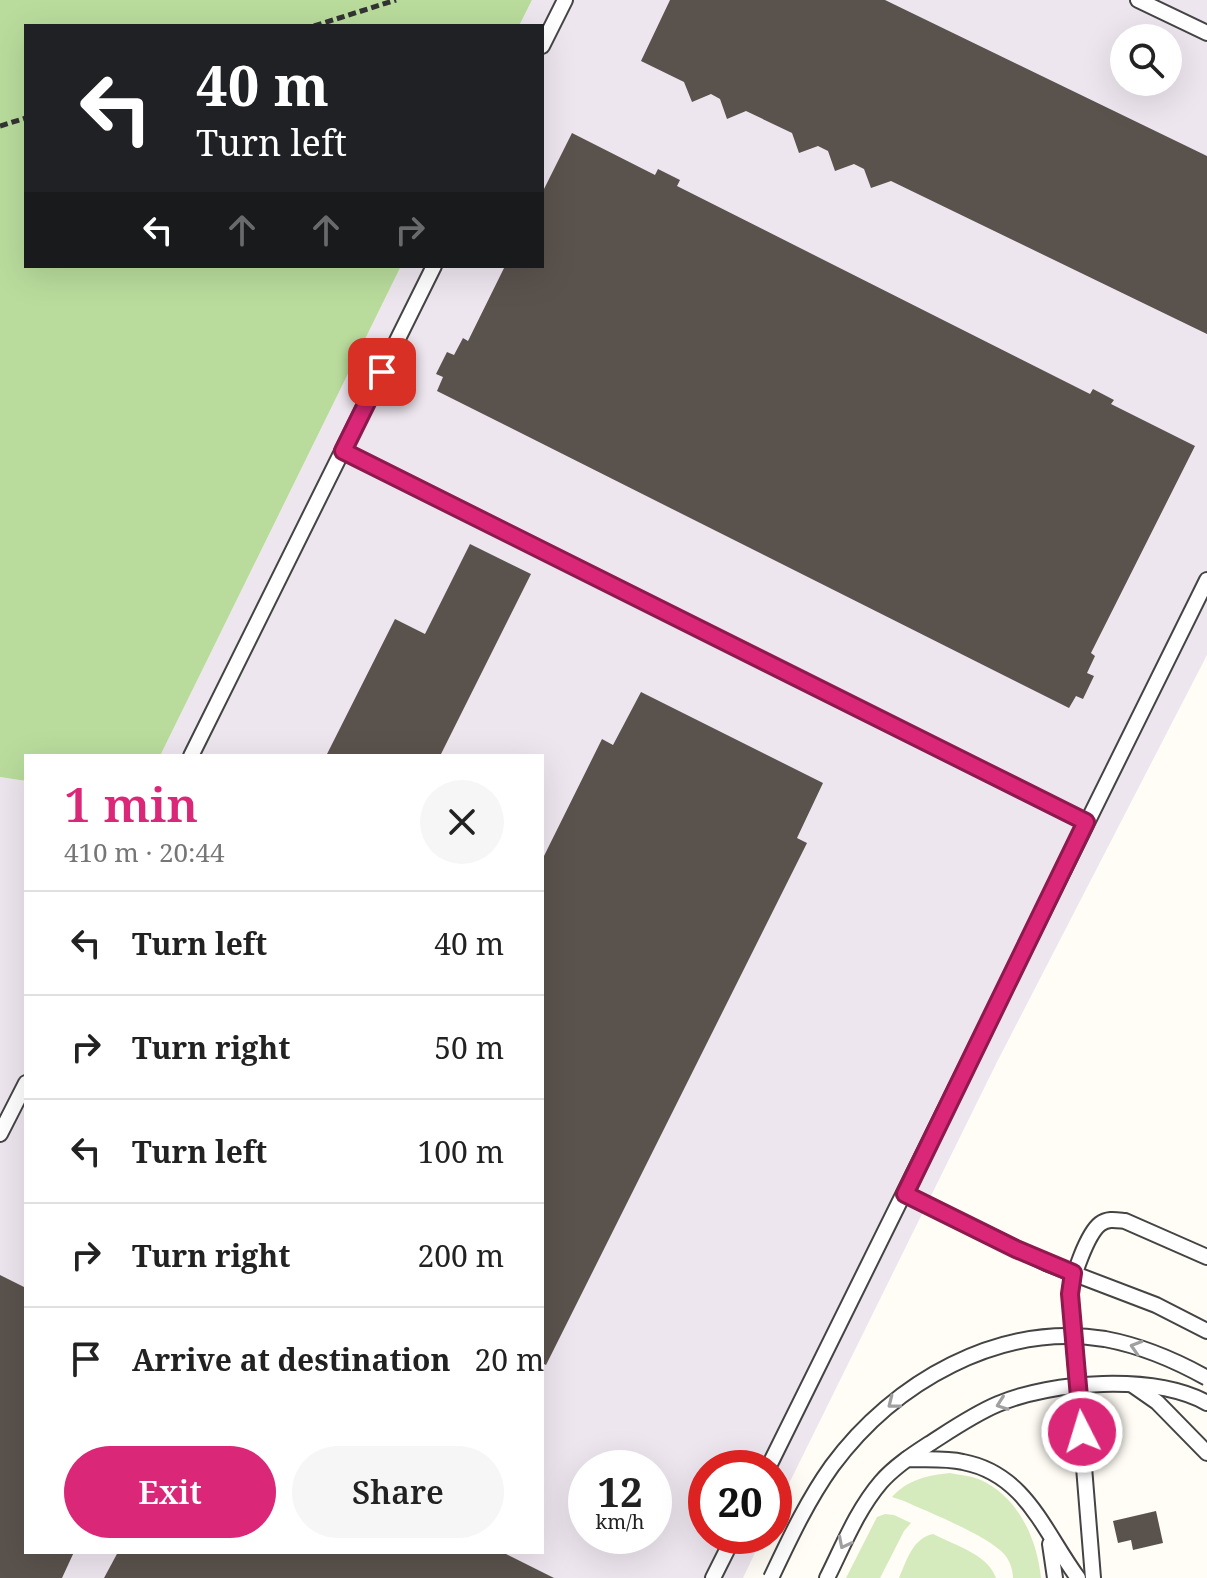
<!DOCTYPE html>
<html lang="en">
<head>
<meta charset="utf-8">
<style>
	body { margin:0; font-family:"Noto Serif",serif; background:#f6f6f6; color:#222; height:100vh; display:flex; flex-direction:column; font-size:30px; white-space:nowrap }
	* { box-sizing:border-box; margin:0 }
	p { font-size:26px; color:#767676 }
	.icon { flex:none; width:44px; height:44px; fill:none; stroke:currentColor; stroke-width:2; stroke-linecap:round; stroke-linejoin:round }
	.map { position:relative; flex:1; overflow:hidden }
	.side { position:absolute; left:24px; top:754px; width:520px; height:800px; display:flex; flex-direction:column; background:#fff; border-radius:0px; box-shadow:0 8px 32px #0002 }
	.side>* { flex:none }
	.hud { position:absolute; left:24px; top:24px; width:520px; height:244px; border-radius:0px; box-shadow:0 8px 32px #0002; background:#202124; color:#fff; overflow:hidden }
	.fabs { position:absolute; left:1110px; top:24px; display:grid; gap:16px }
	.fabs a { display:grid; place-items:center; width:72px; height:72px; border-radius:50%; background:#fff; box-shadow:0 8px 32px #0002; font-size:40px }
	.speed { position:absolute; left:568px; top:1450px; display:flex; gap:16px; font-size:40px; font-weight:700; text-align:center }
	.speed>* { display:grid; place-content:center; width:104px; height:104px; border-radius:50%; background:#fff; box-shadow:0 8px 32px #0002; line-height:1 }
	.speed small { font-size:20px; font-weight:400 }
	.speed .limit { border:12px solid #d22; background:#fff; color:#111 }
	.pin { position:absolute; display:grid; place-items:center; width:68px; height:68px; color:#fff; margin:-34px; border-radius:16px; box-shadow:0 4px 12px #0006 }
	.me { position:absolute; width:88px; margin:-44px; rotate:355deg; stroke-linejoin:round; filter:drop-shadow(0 0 6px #0008) }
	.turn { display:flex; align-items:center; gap:28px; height:168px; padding:0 40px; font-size:36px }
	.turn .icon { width:104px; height:104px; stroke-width:2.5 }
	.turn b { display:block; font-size:56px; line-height:68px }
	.lanes { display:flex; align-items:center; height:76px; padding:0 40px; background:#0003; justify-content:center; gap:40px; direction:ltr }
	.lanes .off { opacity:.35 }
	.round { display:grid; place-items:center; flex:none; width:84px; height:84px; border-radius:42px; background:#f6f6f6 }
	.overview { display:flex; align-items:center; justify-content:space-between; height:136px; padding:0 40px }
	h1 { font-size:48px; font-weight:600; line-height:60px; color:#db2777 }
	.action { display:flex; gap:16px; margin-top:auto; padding:16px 40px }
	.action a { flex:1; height:92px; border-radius:48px; background:#db2777; color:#fff; font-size:32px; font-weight:600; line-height:92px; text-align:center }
	.action a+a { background:#f6f6f6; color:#222 }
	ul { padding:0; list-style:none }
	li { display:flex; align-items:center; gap:24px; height:104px; padding:0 40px; border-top:2px solid #e0e0e0 }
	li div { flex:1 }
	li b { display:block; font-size:30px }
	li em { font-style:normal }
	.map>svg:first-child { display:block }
</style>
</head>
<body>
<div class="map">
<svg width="1207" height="1578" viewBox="0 0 1207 1578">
	<rect width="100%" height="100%" fill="#fffdf5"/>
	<path fill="#eee6ef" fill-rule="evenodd" d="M532 0H1207V655L997 1062 774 1514V1468H706V1536H763L743 1578H0V777L26 781V1552H542V756H160L401 266H542V26H519ZM1124 38H1168V82H1124ZM586 1468H654V1536H586Z"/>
	<g fill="#d5ebbd">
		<path d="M950 1473C960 1475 972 1476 981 1480 1019 1498 1037 1539 1041 1578H1013C1013 1571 1010 1561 1005 1555 989 1536 928 1512 904 1501L892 1497C907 1480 928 1475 950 1473Z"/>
		<path d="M885 1514 894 1515 911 1523 904 1531 880 1578H846L877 1517Z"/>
		<path d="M933 1534C954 1545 988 1554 996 1578H899C907 1560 912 1539 933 1534Z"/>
	</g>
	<path fill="#b9dc9c" d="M0 0H532L519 26H26V266H401L160 756H26V781L0 777Z"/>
	<g fill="#5a524d">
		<path d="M670 0H885L1207 156V334L891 181 871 188 864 169 854 164 835 171 828 151 818 146 799 153 792 133 746 111 727 119 720 99 711 94 692 102 684 82 641 61Z"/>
		<path d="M572 133 655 175 658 169 680 180 677 186 1090 394 1093 389 1114 400 1111 404 1195 446 1091 653 1095 656 1087 673 1094 676 1083 699 1076 696 1069 708 437 391 443 377 436 374 447 352 454 355 463 338 468 341 505 266H542V193Z"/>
		<path d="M470 544 531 574 440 756H326L395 619 425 634Z"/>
		<path d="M641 692 823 783 797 838 807 843 546 1365 542 1363V860L602 739 613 745Z"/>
		<path d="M0 1275 26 1288V1552H74L62 1578H0Z"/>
		<path d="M1156 1511 1163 1543 1133 1550 1131 1540 1118 1543 1113 1521Z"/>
		<path d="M118 1552H502L554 1578H104Z"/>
	</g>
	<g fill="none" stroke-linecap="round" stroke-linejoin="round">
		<defs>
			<g id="service">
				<path d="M1138 0 1207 33"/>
				<path d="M542 46 565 0"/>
				<path d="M343 451 1086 822"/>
				<path d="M191 756 434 266"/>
				<path d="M0 1134 26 1083"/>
				<path d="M905 1194 1046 1263 1156 1305 1207 1331"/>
				<path d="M1134 1386 1157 1402 1207 1453"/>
				<path d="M907 1459C926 1460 945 1458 963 1462 1026 1474 1044 1532 1078 1578"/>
				<path d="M768 1468 1207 580"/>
				<path d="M1050 1544 1055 1578"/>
				<path d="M713 1578 734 1536"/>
				<path d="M827 1578C843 1546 857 1510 881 1482 894 1467 912 1455 929 1444 951 1430 974 1414 998 1404 1052 1381 1154 1374 1207 1403"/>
				<path d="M1093 1578 1070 1294C1072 1278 1087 1234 1100 1224 1108 1218 1116 1220 1125 1221L1207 1257"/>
			</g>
		</defs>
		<use href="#service" stroke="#444" stroke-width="18"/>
		<g stroke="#333" stroke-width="5" stroke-dasharray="8 4" stroke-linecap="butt">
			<path d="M314 26 396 0"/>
			<path d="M0 126 26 118"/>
		</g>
		<use href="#service" stroke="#fff" stroke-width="14"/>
		<defs>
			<path id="service-bridge" d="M771 1578C789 1540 807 1501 832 1466 894 1382 999 1322 1105 1339 1142 1346 1175 1360 1207 1378"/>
		</defs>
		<use href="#service-bridge" stroke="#444" stroke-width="18" stroke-linecap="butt"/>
		<use href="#service-bridge" stroke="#fff" stroke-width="14"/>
	</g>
	<defs><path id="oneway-chevron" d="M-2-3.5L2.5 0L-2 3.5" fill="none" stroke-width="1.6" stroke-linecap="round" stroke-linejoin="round" transform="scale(2)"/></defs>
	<g stroke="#a0a0a0">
		<use href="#oneway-chevron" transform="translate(1136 1347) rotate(-163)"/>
		<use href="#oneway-chevron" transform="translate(893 1403) rotate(142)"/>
		<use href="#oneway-chevron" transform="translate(1002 1404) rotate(160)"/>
		<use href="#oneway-chevron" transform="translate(844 1543) rotate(117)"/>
	</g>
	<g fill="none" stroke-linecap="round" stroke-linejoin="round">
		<defs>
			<path id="route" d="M382 372 343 451 1086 822 905 1194 1016 1249 1073 1273 1070 1294 1082 1432"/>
		</defs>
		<use href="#route" stroke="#8e194d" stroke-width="20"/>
		<use href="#route" stroke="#db2777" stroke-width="14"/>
	</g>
</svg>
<div class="fabs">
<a><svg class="icon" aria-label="search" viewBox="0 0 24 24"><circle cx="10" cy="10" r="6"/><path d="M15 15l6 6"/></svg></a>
</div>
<div class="speed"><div>12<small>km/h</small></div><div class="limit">20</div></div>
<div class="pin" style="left:382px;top:372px;background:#d93025"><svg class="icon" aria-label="arrive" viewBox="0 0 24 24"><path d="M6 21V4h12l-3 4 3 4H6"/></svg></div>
<svg class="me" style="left:1082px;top:1432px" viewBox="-20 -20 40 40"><circle r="17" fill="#db2777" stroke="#fff" stroke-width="3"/><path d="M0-11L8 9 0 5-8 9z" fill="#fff"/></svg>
<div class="hud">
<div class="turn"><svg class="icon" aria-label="left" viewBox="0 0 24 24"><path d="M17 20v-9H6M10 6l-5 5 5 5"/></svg><div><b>40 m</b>Turn left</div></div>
<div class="lanes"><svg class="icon" aria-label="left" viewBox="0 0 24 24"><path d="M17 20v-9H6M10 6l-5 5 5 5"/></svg><svg class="icon off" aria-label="ahead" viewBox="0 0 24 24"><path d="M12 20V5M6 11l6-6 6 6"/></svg><svg class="icon off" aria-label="ahead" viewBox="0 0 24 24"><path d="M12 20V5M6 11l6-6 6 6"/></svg><svg class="icon off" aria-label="right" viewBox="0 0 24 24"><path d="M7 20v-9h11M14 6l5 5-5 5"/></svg></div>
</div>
<section class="side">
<div class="overview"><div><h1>1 min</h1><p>410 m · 20:44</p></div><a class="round"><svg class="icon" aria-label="close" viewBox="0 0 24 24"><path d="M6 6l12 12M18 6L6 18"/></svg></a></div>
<ul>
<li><svg class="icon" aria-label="left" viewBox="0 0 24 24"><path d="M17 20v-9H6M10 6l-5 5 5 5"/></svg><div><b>Turn left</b></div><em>40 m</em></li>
<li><svg class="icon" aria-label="right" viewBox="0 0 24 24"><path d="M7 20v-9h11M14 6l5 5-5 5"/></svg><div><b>Turn right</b></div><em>50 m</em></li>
<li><svg class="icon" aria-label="left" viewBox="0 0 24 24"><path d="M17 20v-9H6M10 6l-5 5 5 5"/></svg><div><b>Turn left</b></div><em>100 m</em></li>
<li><svg class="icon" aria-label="right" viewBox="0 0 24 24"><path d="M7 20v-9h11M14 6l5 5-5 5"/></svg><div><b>Turn right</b></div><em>200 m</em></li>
<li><svg class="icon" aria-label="arrive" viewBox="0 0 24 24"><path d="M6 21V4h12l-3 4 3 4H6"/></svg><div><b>Arrive at destination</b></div><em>20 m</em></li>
</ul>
<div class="action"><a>Exit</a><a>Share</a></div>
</section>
</div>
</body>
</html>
